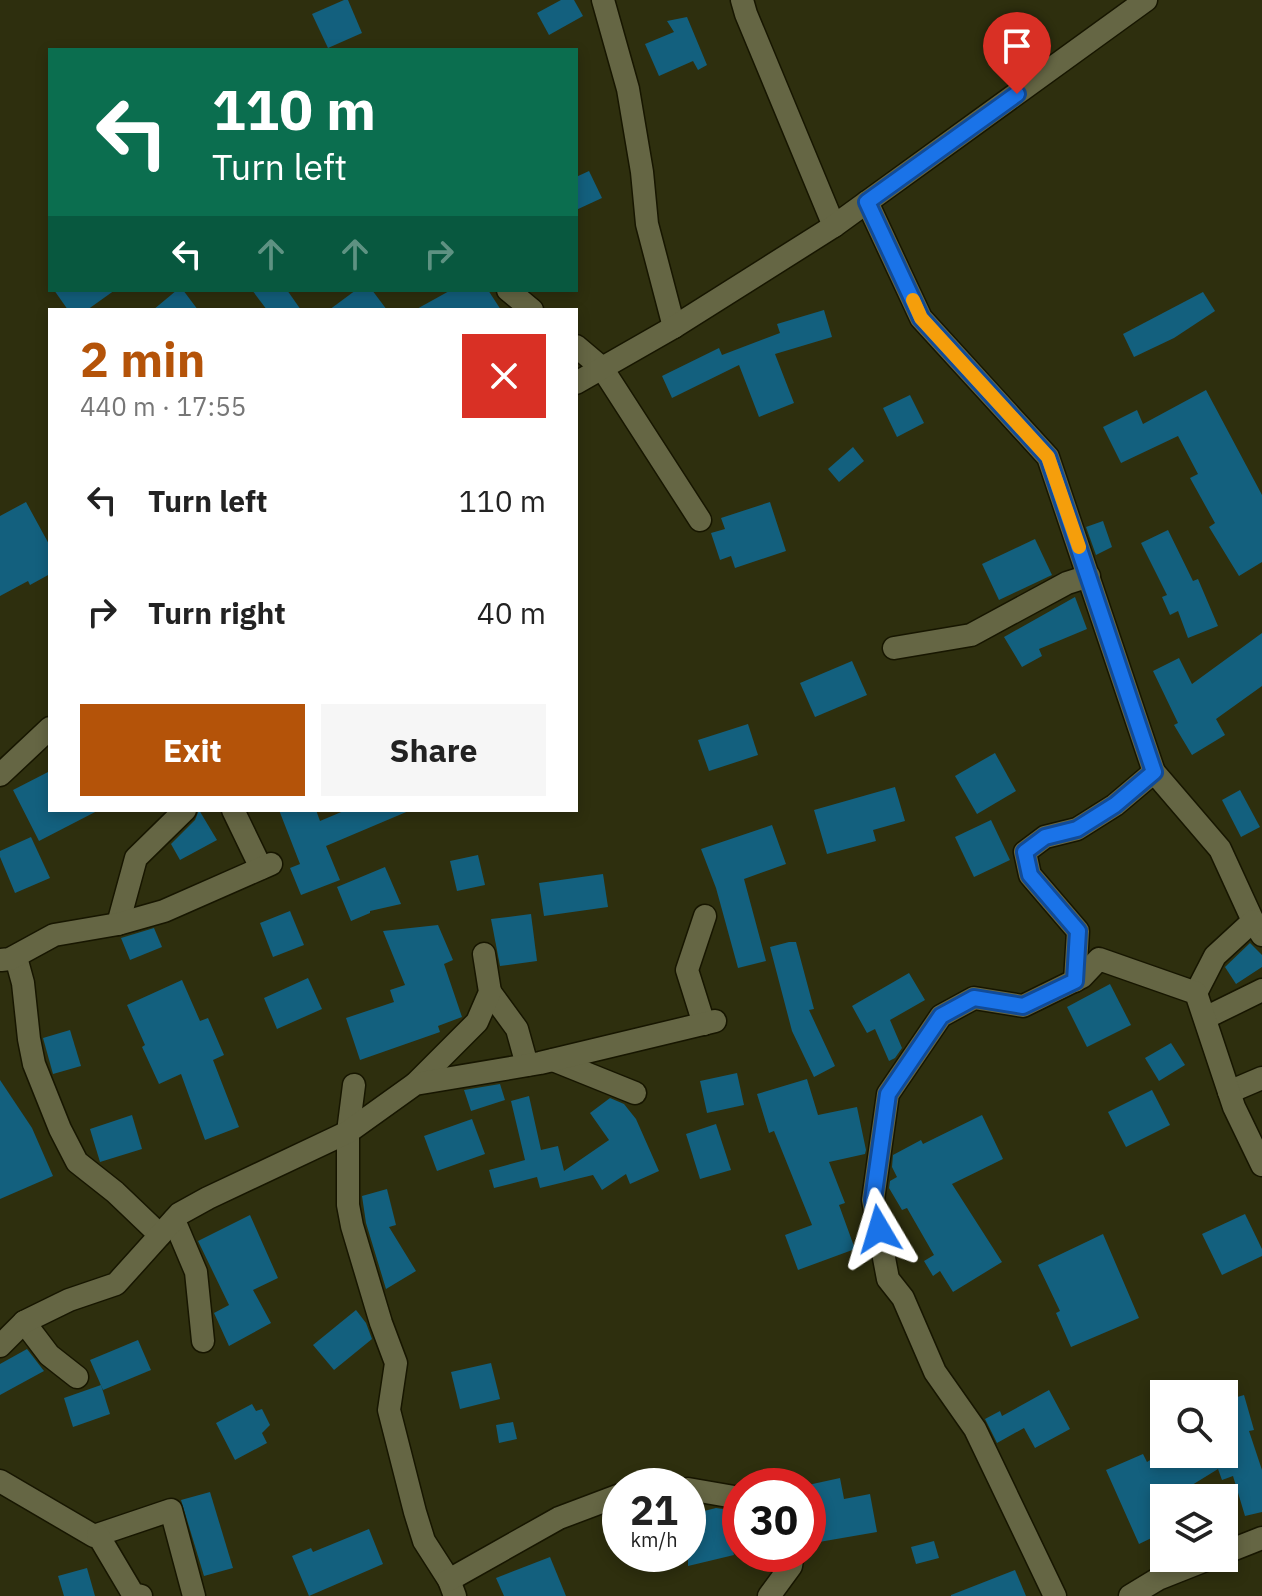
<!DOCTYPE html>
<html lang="en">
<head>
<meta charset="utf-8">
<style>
	body { margin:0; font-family:"IBM Plex Sans",sans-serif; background:#f6f6f6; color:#222; height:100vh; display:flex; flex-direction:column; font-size:30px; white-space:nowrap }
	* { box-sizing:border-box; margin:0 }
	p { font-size:26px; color:#767676 }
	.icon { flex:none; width:44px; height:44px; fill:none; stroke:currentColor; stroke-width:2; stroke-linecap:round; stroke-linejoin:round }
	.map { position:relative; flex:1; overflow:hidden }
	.drawer { position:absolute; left:48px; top:308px; width:530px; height:504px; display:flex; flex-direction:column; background:#fff; border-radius:0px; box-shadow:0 4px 12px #0003 }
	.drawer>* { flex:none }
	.banner { position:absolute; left:48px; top:48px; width:530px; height:244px; border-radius:0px; box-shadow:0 4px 12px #0003; background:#0b6e4f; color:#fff; overflow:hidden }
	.buttons { position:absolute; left:1150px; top:1380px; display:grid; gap:16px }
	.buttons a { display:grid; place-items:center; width:88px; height:88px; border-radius:0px; background:#fff; box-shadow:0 4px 12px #0003; font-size:40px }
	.speed { position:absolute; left:602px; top:1468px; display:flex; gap:16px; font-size:40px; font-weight:700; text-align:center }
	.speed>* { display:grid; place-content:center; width:104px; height:104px; border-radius:50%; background:#fff; box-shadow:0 4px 12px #0003; line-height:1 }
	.speed small { font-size:20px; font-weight:400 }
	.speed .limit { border:12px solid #d22; background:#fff; color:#111 }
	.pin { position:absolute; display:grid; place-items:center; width:68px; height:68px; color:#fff; margin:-82px -34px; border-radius:50% 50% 50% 0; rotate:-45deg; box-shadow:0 0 8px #0007 }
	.pin .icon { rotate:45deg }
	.me { position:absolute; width:88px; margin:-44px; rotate:353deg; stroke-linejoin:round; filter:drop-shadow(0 0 6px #0008) }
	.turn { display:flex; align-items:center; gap:28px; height:168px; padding:0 32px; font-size:36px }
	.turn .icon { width:104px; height:104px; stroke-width:2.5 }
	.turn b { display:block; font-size:56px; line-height:68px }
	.lanes { display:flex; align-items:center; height:76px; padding:0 32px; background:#0003; justify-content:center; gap:40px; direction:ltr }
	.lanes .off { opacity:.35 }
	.round { display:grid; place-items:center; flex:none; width:84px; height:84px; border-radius:0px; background:#f6f6f6 }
	.head { display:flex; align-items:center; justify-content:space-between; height:136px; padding:0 32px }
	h1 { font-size:48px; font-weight:700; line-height:60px; color:#b45309 }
	.primary-button { display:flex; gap:16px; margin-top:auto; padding:16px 32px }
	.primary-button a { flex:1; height:92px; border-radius:0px; background:#b45309; color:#fff; font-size:32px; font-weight:700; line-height:92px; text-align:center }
	.primary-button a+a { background:#f6f6f6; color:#222 }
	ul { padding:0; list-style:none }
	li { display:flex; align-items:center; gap:24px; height:112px; padding:0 32px }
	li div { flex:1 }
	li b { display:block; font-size:30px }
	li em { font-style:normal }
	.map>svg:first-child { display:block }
</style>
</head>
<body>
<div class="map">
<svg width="1262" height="1596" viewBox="0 0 1262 1596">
	<rect width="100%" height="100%" fill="#2e2f0e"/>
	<g fill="#13607e">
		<path d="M344 0H348L362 33 328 48 312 14Z"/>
		<path d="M561 0H574L583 16 549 35 537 13Z"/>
		<path d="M687 17 707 65 698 70 693 61 659 76 645 44 674 32 667 21Z"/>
		<path d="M589 171 602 198 576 210V177Z"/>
		<path d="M54 290H115L87 310H68Z"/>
		<path d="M177 290H183L198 310H153Z"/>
		<path d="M252 290H287L301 310H267Z"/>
		<path d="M356 290H372L387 310H329Z"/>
		<path d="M451 290H488L501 310H415Z"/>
		<path d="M1203 292 1215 311 1174 338 1134 357 1123 334Z"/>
		<path d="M824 310 832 337 775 354 794 403 759 417 739 365 672 398 662 376 719 348 722 355 780 333 777 324Z"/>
		<path d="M1206 390 1262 495V562L1239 576 1209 527 1215 523 1190 478 1198 474 1178 436 1121 463 1103 427 1137 410 1143 424Z"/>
		<path d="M910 395 924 423 897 437 883 408Z"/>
		<path d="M853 447 864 461 839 482 828 469Z"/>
		<path d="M26 502 50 546V574L30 585 28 581 0 596V516Z"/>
		<path d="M770 502 786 551 735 568 731 556 720 560 711 533 725 529 721 518Z"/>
		<path d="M1103 521 1112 547 1096 555 1086 527Z"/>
		<path d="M1168 530 1193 581 1198 579 1218 626 1188 638 1178 611 1170 615 1162 597 1167 595 1141 543Z"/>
		<path d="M1035 539 1052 575 999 600 982 564Z"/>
		<path d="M1075 597 1087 629 1039 649 1042 656 1022 667 1004 637Z"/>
		<path d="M1262 633V686L1216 719 1225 735 1192 755 1174 725 1178 723 1153 671 1179 658 1192 684Z"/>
		<path d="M852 661 867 695 815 717 800 683Z"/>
		<path d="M748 724 758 755 709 771 698 740Z"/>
		<path d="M995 753 1016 791 977 814 955 776Z"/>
		<path d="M50 771V810H99L39 841 13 790Z"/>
		<path d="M895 787 905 821 873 830 876 841 827 854 814 810Z"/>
		<path d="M1240 790 1260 827 1241 837 1222 800Z"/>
		<path d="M199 810 217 840 180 860 171 844 195 820Z"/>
		<path d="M279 810H316L320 821 346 810H411L326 846 340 880 301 895 290 868 300 864Z"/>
		<path d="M991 820 1010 860 974 877 955 837Z"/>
		<path d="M772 825 786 864 744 879 766 961 738 968 716 888 701 849Z"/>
		<path d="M31 837 50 878 15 893 0 857V851Z"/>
		<path d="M478 855 485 885 457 891 450 861Z"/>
		<path d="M385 867 401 904 370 911V913L351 921 337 887Z"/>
		<path d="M603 874 608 907 544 916 539 883Z"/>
		<path d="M290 911 304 945 273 957 260 923Z"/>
		<path d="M531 914 537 961 500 966 491 919Z"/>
		<path d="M438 925 453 960 444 964 462 1017 438 1026 440 1032 360 1060 346 1018 394 1002 390 990 405 985 383 931Z"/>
		<path d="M154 928 162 947 130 960 121 938Z"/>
		<path d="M789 942H796L814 1009 809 1010 835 1066 814 1077 792 1031 770 947Z"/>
		<path d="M1250 943 1262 955V967L1236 984 1225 967Z"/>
		<path d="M909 973 925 1000 890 1020 902 1048 895 1058 889 1061 875 1029 867 1033 852 1006Z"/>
		<path d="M308 978 322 1009 277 1029 264 998Z"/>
		<path d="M182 980 200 1021 208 1018 224 1055 213 1060 239 1127 205 1140 181 1074 159 1084 142 1047 145 1045 127 1005Z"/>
		<path d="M1110 984 1131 1025 1087 1047 1067 1007Z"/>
		<path d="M70 1030 81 1066 53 1074 43 1038Z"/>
		<path d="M1171 1043 1185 1065 1159 1081 1145 1058Z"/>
		<path d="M737 1073 744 1105 707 1113 700 1081Z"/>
		<path d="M807 1079 818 1115 857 1107 866 1150 865 1154 829 1162 845 1203 839 1205 855 1249 798 1270 785 1235 812 1225 774 1131 769 1133 757 1094Z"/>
		<path d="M0 1080 32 1128 53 1176 0 1199Z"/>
		<path d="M500 1084 505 1100 471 1111 464 1090Z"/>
		<path d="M1152 1090 1170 1125 1126 1147 1108 1112Z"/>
		<path d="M529 1096 541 1150 558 1146 564 1171 609 1140 590 1113 610 1098 624 1104 636 1119 659 1171 630 1184 626 1174 602 1190 593 1175 540 1188 537 1177 494 1188 489 1170 525 1160 511 1101Z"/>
		<path d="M132 1115 142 1149 100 1162 90 1129Z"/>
		<path d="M982 1115 1003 1159 952 1184 1002 1262 953 1292 940 1271 933 1276 924 1261 934 1255 907 1208 902 1210 889 1188 890 1181 897 1177 892 1167 893 1155 921 1140 923 1144Z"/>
		<path d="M472 1119 485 1154 437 1171 424 1136Z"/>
		<path d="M716 1124 731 1170 700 1179 686 1134Z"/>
		<path d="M387 1189 396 1225 389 1227 416 1271 386 1289 366 1223 362 1196Z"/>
		<path d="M1245 1214 1262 1249V1256L1222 1275 1202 1234Z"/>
		<path d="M250 1215 278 1278 253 1290 271 1323 229 1346 214 1313 229 1305 198 1241Z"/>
		<path d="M1103 1234 1139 1318 1071 1347 1056 1313 1060 1311 1038 1265Z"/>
		<path d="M356 1310 366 1323 372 1339 334 1370 313 1345Z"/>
		<path d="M138 1340 151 1370 103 1390 90 1360Z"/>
		<path d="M27 1349 44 1371 0 1395V1364Z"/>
		<path d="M491 1363 500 1399 460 1409 451 1372Z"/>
		<path d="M101 1385 110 1414 73 1427 64 1398Z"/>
		<path d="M1049 1390 1070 1429 1035 1448 1024 1428 997 1443 985 1419 1000 1411 1002 1416Z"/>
		<path d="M1244 1395 1254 1430 1249 1431 1262 1470V1512L1245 1516 1233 1476 1222 1480 1218 1469 1171 1498H1164V1532L1139 1544 1106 1470 1143 1454 1147 1462 1160 1454H1224V1401Z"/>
		<path d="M252 1404 256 1411 262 1409 270 1425 262 1433 267 1443 235 1460 216 1423Z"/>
		<path d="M513 1422 517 1439 499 1443 496 1425Z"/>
		<path d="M840 1478 844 1499 870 1494 877 1532 819 1542 808 1485Z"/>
		<path d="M210 1492 233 1568 204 1576 181 1500Z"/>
		<path d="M716 1508 723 1509 734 1555 688 1566V1515Z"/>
		<path d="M369 1529 383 1564 309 1596 292 1556 311 1548 313 1552Z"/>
		<path d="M934 1541 939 1558 916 1564 911 1547Z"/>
		<path d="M550 1557 566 1596H504L496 1578Z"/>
		<path d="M87 1568 95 1596H64L58 1576Z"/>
		<path d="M1015 1570 1026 1596H951V1595Z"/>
	</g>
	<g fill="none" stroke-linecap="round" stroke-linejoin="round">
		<defs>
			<g id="minor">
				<path d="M603 0 628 89 642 172 647 224 674 327"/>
				<path d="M742 0 746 14 834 226"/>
				<path d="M867 202 921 318 1048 457 1154 772"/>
				<path d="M508 290 532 310"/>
				<path d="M576 346 602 368 700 520"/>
				<path d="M576 383 674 327 834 226 1146 0"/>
				<path d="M894 648 971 635 1067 583 1089 576"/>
				<path d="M0 775 50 728"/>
				<path d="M233 810 261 868"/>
				<path d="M118 924 136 858 185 810"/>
				<path d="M10 959 17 961 23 983 29 1039 34 1064 60 1129 77 1162 115 1192 160 1235"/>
				<path d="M1 960 10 959 54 935 118 924 164 911 271 864"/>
				<path d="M1075 981 1078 931 1030 875 1025 852 1045 837 1077 829 1115 805 1154 772 1220 849 1253 921 1262 935"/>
				<path d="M490 992 517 1029 527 1065"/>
				<path d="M1196 993 1215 956 1253 921"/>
				<path d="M1205 1018 1262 990"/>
				<path d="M704 1024 687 970 705 916"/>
				<path d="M553 1060 635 1093"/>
				<path d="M415 1084 477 1022 490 992 484 954"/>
				<path d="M354 1085 348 1132V1205L352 1226 381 1323 396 1363 389 1410 415 1512 424 1541 449 1580 455 1596"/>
				<path d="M1229 1092 1262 1078"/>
				<path d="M174 1220 196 1272 203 1341"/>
				<path d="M24 1322 49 1355 77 1377"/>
				<path d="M0 1346 24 1322 69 1300 116 1284 179 1214 208 1198 348 1132 415 1084 540 1063 715 1021"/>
				<path d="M0 1481 94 1536 171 1510 194 1596"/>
				<path d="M642 1486 652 1482 674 1486"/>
				<path d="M688 1489 740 1498"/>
				<path d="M98 1535 133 1594 141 1596"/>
				<path d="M1224 1553 1262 1538"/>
				<path d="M449 1580 559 1518 620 1495"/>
				<path d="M769 1596 791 1566 793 1554"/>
				<path d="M1055 1596 975 1429 935 1372 903 1298 888 1279 873 1200 888 1094 941 1016 974 998 1023 1006 1082 977 1099 959 1196 993 1234 1107 1262 1165"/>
				<path d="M1130 1596 1158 1579 1211 1558"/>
			</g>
		</defs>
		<use href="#minor" stroke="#171600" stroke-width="25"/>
		<use href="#minor" stroke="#656644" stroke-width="22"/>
	</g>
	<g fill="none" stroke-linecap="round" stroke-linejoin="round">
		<defs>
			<path id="route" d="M879 1229 873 1200 888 1094 941 1016 974 998 1023 1006 1075 981 1078 931 1030 875 1025 852 1045 837 1077 829 1115 805 1154 772 1048 457 921 318 867 202 1017 94"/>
		</defs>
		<use href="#route" stroke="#114b97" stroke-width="20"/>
		<use href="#route" stroke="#1a73e8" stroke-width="14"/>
		<path stroke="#f59e0b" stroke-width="14" d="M913 300 921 318 1048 457 1079 547"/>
	</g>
</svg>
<div class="buttons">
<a><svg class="icon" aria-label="search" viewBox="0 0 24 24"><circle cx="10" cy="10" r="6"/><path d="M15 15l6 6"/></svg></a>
<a><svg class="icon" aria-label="layers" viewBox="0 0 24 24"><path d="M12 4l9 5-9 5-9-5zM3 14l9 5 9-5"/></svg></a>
</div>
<div class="speed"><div>21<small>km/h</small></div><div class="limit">30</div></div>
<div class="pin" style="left:1017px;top:94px;background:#d93025"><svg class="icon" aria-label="arrive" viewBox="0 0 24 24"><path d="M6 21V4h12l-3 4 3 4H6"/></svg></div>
<svg class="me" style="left:879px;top:1229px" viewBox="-20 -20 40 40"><path d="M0-17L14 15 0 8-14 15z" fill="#1a73e8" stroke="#fff" stroke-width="4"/></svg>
<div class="banner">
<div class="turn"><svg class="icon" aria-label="left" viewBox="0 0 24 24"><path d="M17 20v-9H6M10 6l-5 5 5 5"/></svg><div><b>110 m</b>Turn left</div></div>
<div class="lanes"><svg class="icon" aria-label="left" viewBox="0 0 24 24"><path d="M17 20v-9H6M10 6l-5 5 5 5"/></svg><svg class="icon off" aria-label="ahead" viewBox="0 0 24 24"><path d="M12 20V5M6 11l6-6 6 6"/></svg><svg class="icon off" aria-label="ahead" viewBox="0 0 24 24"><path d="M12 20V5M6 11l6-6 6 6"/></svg><svg class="icon off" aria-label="right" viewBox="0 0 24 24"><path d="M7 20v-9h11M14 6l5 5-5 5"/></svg></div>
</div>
<section class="drawer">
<div class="head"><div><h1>2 min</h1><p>440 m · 17:55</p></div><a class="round" style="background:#d93025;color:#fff"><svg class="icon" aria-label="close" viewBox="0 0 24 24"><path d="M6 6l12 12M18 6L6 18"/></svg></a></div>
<ul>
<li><svg class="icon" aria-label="left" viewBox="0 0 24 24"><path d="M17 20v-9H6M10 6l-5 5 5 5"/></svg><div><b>Turn left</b></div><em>110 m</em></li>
<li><svg class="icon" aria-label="right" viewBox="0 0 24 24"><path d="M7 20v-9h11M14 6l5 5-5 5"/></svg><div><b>Turn right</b></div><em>40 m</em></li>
</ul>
<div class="primary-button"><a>Exit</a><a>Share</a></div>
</section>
</div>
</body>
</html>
